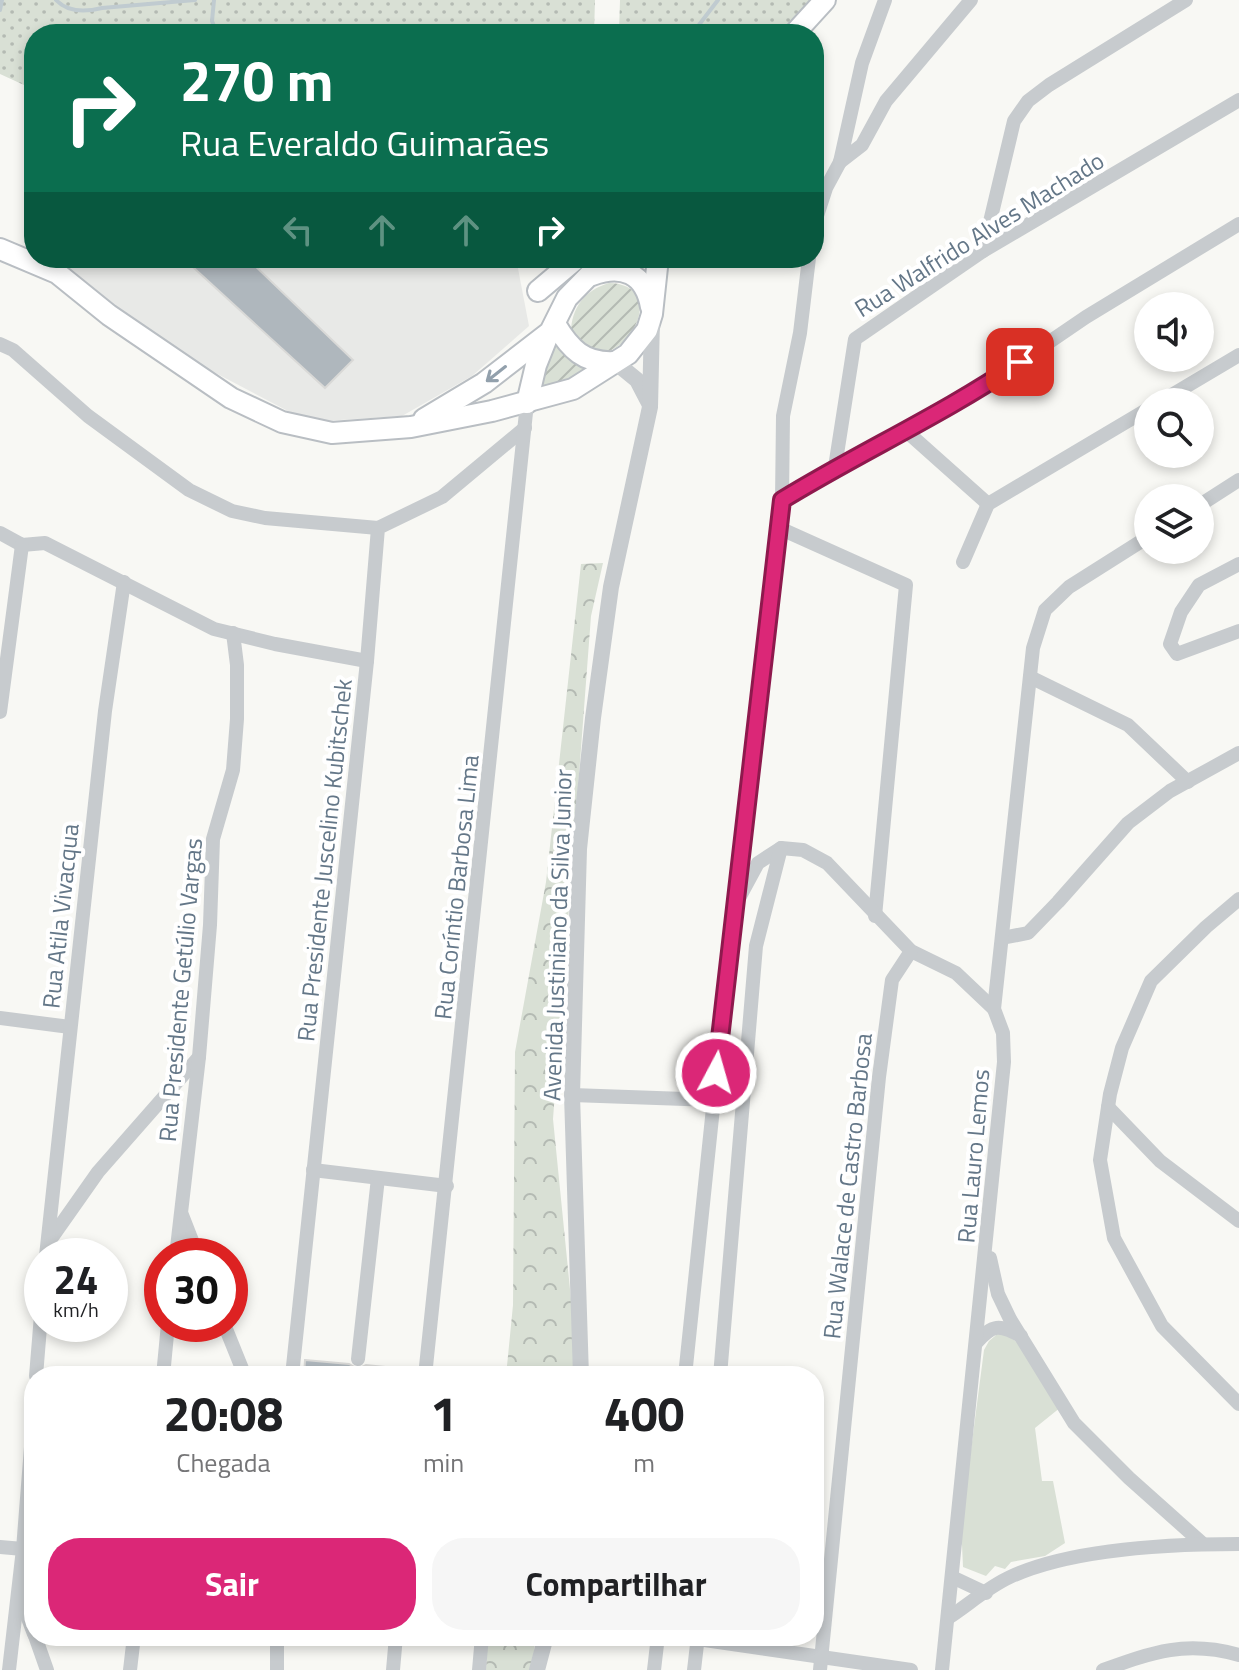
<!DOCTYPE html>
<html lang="pt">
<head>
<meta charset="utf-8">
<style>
	body { margin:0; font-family:"Titillium Web",sans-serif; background:#f6f6f6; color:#202124; height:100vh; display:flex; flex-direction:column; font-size:30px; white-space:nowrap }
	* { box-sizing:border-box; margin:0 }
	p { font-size:26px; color:#757577 }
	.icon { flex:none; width:44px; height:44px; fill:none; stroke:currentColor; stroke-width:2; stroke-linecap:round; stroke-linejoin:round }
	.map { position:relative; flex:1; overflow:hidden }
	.drawer { position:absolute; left:24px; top:1366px; width:800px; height:280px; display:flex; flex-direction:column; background:#fff; border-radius:32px; box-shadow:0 4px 12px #0003 }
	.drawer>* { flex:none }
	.banner { position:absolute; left:24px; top:24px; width:800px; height:244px; border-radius:32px; box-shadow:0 4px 12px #0003; background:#0b6e4f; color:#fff; overflow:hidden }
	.controls { position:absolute; left:1134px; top:292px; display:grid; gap:16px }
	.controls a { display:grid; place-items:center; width:80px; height:80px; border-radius:50%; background:#fff; box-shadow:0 4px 12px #0003; font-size:40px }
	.speed { position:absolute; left:24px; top:1238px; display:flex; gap:16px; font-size:40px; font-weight:700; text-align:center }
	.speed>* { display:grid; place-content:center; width:104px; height:104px; border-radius:50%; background:#fff; box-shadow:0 4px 12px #0003; line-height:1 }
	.speed small { font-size:20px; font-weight:400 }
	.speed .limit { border:12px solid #d22; background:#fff; color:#111 }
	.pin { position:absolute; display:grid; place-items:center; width:68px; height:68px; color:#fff; margin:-34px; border-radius:16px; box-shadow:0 4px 12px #0006 }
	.me { position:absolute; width:88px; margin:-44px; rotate:6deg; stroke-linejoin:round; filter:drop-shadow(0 0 6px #0008) }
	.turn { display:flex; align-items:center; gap:28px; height:168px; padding:0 24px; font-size:36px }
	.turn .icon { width:104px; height:104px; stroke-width:2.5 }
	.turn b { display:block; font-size:56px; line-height:68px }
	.lanes { display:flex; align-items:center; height:76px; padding:0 24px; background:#0003; justify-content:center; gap:40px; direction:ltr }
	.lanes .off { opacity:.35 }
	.eta { display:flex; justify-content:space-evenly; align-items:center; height:136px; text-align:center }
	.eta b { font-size:48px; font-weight:700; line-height:56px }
	.action { display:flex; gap:16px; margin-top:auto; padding:16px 24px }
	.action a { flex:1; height:92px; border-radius:32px; background:#db2777; color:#fff; font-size:32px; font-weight:700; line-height:92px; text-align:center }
	.action a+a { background:#f6f6f6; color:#202124 }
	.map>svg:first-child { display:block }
</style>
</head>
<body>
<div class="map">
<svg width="1239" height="1670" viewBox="0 0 1239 1670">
	<defs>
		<pattern id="grass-dots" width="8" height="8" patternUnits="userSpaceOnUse" patternTransform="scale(2)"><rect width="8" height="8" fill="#d9e0d5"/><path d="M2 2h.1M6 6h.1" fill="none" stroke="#b4bab3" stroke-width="1.8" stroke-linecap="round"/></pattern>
		<pattern id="forest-crowns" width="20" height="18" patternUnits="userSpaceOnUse" patternTransform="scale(2)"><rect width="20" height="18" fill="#d9e0d5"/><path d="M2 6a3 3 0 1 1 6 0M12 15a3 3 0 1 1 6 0" fill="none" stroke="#b4bab3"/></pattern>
		<pattern id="garden-furrows" width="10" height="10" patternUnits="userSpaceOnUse" patternTransform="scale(2)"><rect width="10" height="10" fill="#d9e0d5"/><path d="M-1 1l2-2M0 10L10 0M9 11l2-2" fill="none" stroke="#b4bab3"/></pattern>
	</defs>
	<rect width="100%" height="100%" fill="#f8f8f4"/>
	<path fill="#e8e9e7" d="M51 258H516L529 326 472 376 402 416 309 422 189 359Z"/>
	<g fill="url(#grass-dots)">
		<path d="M0 0H595L594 34H34V93L24 85 0 74Z"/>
		<path d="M620 0H812L783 34H619Z"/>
	</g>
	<g fill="url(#forest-crowns)">
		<path d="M603 563 591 616 553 1119 575 1339 576 1376H506L513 1305 515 1052 546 882 581 564Z"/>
		<path d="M487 1636H536L532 1667 529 1670H486Z"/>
	</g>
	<path fill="#d9e0d5" d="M1001 1331 1018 1343 1061 1407 1035 1428 1042 1481H1053L1065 1543 1045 1556 1011 1562 1005 1569 995 1566 986 1576 963 1567 962 1545 959 1542 984 1350 989 1341Z"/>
	<g fill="url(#garden-furrows)">
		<path d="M609 283C672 285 625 367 589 351 582 348 576 338 571 333 571 308 585 290 609 283Z"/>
		<path d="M554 342 591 372 539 392Z"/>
	</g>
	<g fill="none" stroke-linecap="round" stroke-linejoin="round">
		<g stroke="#c0cbd0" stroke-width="4">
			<path d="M56 0C68 13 86 12 102 8L195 0"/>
			<path d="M214 0 212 21 217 34"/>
			<path d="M0 10 2 0"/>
			<path d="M692 34 718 0"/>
		</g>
	</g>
	<g fill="#afb7bd" stroke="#d9d9d7" stroke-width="2">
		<path d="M183 258H233L243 265 248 259 353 360 325 388Z"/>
		<path d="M305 1360 349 1364 358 1369 366 1365 394 1368V1376H304Z"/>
	</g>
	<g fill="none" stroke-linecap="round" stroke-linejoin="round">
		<defs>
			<g id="secondary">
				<path d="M794 34 825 0"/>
				<path d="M0 249 57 273 109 315 231 398 282 422 332 433 411 427 492 411 573 389 628 354 647 330 652 314 658 258"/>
				<path d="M592 275C622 264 645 273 651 307"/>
				<path d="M538 291 577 258"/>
				<path d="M555 324C570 349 584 364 615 362"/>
				<path d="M527 403 536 365 548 335"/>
				<path d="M424 419 484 383 550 332 567 298 606 258"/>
			</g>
		</defs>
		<use href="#secondary" stroke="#b9bec3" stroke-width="24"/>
		<g stroke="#c7cbce" stroke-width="14">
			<path d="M840 162 862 145 886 101 971 0"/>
			<path d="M814 225 826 188 840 162 862 63 885 0"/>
			<path d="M983 251 1014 121 1028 101 1049 85 1186 0"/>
			<path d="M0 344 13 350 88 416 189 490 232 511 265 518 378 528"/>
			<path d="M1160 402 1239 355"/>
			<path d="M905 430 988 504"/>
			<path d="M835 467 855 339 983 251 1239 100"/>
			<path d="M782 500 835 467 976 392 1086 317 1239 224"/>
			<path d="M1200 505 1239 480"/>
			<path d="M779 528 906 585 875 916"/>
			<path d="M0 533 22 545 45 543 214 629 275 644 367 661"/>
			<path d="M963 562 988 504 1148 409"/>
			<path d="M1239 564 1199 585 1181 612 1170 644 1177 654 1239 631"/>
			<path d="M1030 677 1128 725 1188 782"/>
			<path d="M0 712 22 545"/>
			<path d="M1239 899 1206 927 1151 981 1122 1048 1110 1094 1100 1160 1114 1238 1162 1326 1239 1404"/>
			<path d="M738 900 758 863 781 848 803 850 827 863 911 951 956 973 994 1009"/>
			<path d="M1002 938 1028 933 1058 902 1128 823 1170 791 1239 753"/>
			<path d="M0 1018 70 1027"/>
			<path d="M572 1095 713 1100"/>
			<path d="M1108 1107 1160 1161 1239 1221"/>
			<path d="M313 1170 447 1186"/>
			<path d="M182 1215 198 1256"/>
			<path d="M48 1243 98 1172 199 1057"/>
			<path d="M46 1256 105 711 124 582"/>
			<path d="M176 1256 199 1057 210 925 213 839 233 770 237 719V665L233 633"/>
			<path d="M990 1258 998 1294 1010 1319 1074 1423 1129 1478 1203 1544"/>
			<path d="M224 1324 245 1376"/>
			<path d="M976 1343C993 1324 999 1324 1021 1336"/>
			<path d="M358 1359 378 1178"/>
			<path d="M36 1376 42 1303"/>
			<path d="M163 1376 168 1324"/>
			<path d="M292 1376 367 661 378 528 442 497 525 428"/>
			<path d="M425 1376 527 403"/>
			<path d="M685 1376 734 907 782 500 783 416 800 333 809 258"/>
			<path d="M720 1376 756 946 781 848"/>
			<path d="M0 1547 23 1549"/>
			<path d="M952 1577 986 1593"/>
			<path d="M20 1597 34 1634"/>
			<path d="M948 1618C968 1605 988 1587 1010 1577 1073 1548 1170 1544 1239 1544"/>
			<path d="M35 1636 47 1670"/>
			<path d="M677 1636 911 1670"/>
			<path d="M9 1670 23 1549 34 1409"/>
			<path d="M130 1670 134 1636"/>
			<path d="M277 1670V1636"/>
			<path d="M393 1670 396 1636"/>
			<path d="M479 1670 482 1636"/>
			<path d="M654 1670 658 1636"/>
			<path d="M694 1670 698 1636"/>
			<path d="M820 1670 879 1077 892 980 911 951"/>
			<path d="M942 1670 1004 1062 1003 1033 994 1009 1033 648 1045 610 1069 587 1148 537"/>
			<path d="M1103 1670C1153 1652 1186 1640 1239 1655"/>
		</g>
		<g stroke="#c7cbce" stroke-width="16">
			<path d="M615 362 637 380 649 403"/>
			<path d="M581 1376 572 1095 579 849 593 718 611 587 650 407 652 320"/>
			<path d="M537 1670 546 1636"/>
		</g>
		<use href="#secondary" stroke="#fff" stroke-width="20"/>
	</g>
	<defs><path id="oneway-shaft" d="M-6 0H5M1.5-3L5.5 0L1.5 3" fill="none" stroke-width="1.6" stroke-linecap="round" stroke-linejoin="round" transform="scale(2)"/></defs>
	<use stroke="#92a0ac" href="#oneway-shaft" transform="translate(496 374) rotate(142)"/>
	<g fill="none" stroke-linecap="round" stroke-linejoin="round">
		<defs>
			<path id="route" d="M716 1073 782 500C860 452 944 414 1020 362"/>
		</defs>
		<use href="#route" stroke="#8e194d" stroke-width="20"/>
		<use href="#route" stroke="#db2777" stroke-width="14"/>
	</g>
	<g text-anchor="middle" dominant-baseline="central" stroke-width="8" stroke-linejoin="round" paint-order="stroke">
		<g font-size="24" fill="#647788" stroke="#fff">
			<text transform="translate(979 234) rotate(-32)">Rua Walfrido Alves Machado</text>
			<text transform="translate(324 860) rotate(-84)">Rua Presidente Juscelino Kubitschek</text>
			<text transform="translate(456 887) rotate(-84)">Rua Coríntio Barbosa Lima</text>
			<text transform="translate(60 916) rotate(-84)">Rua Atila Vivacqua</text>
			<text transform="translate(557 935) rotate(-88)">Avenida Justiniano da Silva Junior</text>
			<text transform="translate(180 990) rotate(-85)">Rua Presidente Getúlio Vargas</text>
			<text transform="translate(973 1156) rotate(-85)">Rua Lauro Lemos</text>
			<text transform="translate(847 1186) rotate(-84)">Rua Walace de Castro Barbosa</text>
		</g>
	</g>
</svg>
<div class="controls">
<a><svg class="icon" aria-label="sound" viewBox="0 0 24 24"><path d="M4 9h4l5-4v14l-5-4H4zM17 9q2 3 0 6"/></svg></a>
<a><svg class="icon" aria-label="search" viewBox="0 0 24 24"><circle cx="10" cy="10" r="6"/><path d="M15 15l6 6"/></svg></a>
<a><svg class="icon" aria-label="layers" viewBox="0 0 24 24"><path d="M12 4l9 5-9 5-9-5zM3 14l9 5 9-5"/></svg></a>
</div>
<div class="speed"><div>24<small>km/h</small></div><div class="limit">30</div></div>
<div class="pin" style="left:1020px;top:362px;background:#d93025"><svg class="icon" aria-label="arrive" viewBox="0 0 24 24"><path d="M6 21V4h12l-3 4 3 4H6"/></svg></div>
<svg class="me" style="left:716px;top:1073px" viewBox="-20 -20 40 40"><circle r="17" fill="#db2777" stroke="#fff" stroke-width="3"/><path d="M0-11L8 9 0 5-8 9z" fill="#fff"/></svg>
<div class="banner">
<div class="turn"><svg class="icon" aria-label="right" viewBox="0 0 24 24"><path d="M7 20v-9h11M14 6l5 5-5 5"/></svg><div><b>270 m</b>Rua Everaldo Guimarães</div></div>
<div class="lanes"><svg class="icon off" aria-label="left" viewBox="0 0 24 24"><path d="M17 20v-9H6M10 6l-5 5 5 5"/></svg><svg class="icon off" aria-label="ahead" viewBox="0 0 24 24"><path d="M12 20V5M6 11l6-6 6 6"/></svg><svg class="icon off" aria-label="ahead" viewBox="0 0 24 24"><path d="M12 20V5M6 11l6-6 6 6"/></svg><svg class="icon" aria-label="right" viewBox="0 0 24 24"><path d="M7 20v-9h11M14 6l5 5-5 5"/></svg></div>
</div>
<section class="drawer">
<div class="eta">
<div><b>20:08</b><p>Chegada</p></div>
<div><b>1</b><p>min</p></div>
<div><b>400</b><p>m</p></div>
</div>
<div class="action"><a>Sair</a><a>Compartilhar</a></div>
</section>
</div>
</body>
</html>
